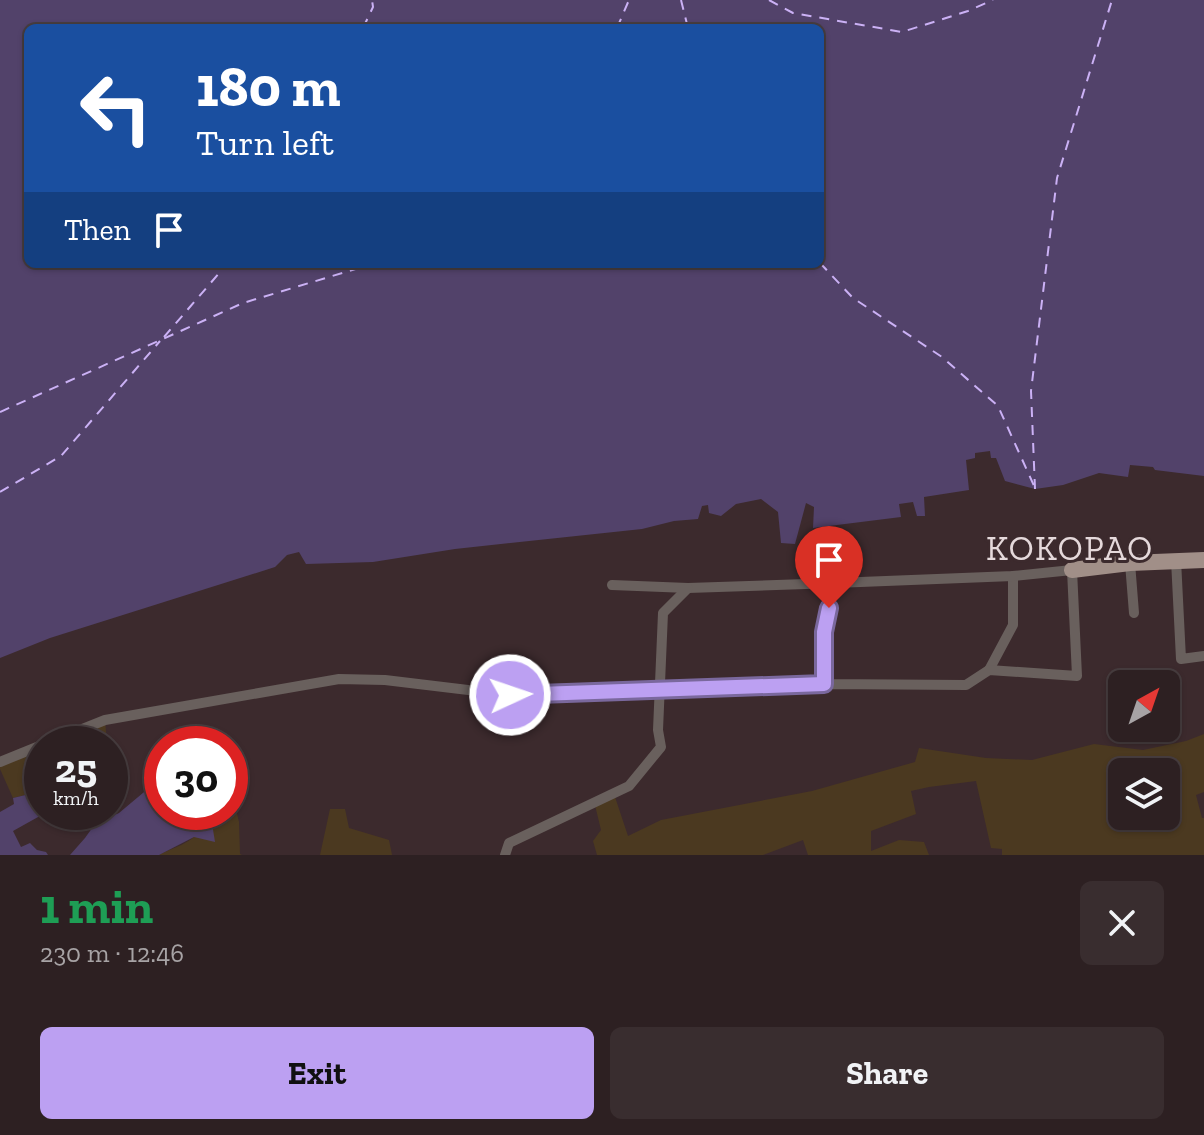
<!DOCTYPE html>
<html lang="en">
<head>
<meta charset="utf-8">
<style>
	body { margin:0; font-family:"Zilla Slab",serif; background:#392d2f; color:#f1f3f6; height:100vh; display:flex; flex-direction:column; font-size:30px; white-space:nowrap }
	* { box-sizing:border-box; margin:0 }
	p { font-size:26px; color:#a7a3a5 }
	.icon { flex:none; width:44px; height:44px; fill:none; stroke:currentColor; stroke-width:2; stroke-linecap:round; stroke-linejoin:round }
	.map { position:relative; height:855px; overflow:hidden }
	.details { display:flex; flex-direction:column; background:#2d2022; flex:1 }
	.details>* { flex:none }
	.banner { position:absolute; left:24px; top:24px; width:800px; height:244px; border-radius:12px; box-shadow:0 2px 6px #0004,0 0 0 2px #483e40; background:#1a4fa0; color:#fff; overflow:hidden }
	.needle { width:52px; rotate:40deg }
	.buttons { position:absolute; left:1108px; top:670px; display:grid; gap:16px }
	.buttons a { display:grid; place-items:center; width:72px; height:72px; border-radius:12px; background:#2d2022; box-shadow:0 2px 6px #0004,0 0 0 2px #483e40; font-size:40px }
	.speed { position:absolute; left:24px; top:726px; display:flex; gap:16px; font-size:40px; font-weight:700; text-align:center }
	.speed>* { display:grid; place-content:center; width:104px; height:104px; border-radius:50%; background:#2d2022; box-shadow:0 2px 6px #0004,0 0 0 2px #483e40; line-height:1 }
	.speed small { font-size:20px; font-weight:400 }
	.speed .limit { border:12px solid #d22; background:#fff; color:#111 }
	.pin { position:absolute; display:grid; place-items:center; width:68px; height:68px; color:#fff; margin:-82px -34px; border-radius:50% 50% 50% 0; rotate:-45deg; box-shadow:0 0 8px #0007 }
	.pin .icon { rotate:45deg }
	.me { position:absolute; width:88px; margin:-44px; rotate:87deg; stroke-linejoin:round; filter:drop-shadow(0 0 6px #0008) }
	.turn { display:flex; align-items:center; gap:28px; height:168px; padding:0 40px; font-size:36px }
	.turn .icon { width:104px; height:104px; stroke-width:2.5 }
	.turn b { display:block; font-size:56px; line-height:68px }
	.then { display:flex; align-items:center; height:76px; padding:0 40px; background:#0003; gap:16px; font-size:30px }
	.round { display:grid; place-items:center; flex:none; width:84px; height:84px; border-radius:12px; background:#392d2f }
	.head { display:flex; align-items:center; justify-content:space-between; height:136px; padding:0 40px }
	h1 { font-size:48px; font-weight:700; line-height:60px; color:#1e9e55 }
	.cta { display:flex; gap:16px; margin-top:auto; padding:16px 40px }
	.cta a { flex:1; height:92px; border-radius:12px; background:#bca0f2; color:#111; font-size:32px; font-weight:700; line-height:92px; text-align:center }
	.cta a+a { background:#392d2f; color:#f1f3f6 }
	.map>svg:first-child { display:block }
</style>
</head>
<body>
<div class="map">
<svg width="1204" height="855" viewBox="0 0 1204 855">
	<rect width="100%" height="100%" fill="#3c2a2d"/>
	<g fill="#4b3920" fill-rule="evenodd">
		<path d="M105 720 107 744H45Z"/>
		<path d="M1204 734V792L1196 795 1202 818H1204V855H1002V849L991 848 976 781 929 787 911 791 916 814 871 831V851L899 840 924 842 929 855H808L803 840 763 855H597L593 841 601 830 594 801 614 794 628 836 661 820 812 791 915 762 919 748 986 758 1032 760 1094 744 1143 750 1186 741ZM1122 772H1166V816H1122Z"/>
		<path d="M42 745V791L13 798 0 769V762Z"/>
		<path d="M230 784 239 822 240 854 242 855H159C170 849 185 845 194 837 210 824 205 812 230 812Z"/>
		<path d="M330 809H345L349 828 389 840 392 855H320Z"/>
	</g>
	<g fill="#52426a" fill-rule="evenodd">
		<path d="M0 0H1204V476L1155 470 1153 467 1130 465 1128 477 1099 473 1063 485 1035 489 1005 481 996 458H991L990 451 975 453V458L966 460 969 490 924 497 925 516H917L913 502 899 504 901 517 813 528 814 507 806 503 795 544 781 543 778 512 761 499 736 504 721 516 709 513 708 505 702 506 698 519 674 521 642 529 455 549 373 562 306 564 299 552 287 555 275 567 50 638 0 658ZM28 28H820V264H28Z"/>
		<path d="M162 777V812H218L211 817 215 842 194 837 159 855H70L85 838 95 824 119 813Z"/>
		<path d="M42 791V812H47L13 831 21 847 30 843 37 850 46 852 48 855H0V812L14 804 13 798Z"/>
	</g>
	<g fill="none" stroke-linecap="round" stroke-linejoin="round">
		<g stroke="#cbb1f5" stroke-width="2" stroke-dasharray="10 8" stroke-linecap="butt">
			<path d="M681 0 688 28"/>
			<path d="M769 0 793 13 902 32 968 11 993 0"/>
			<path d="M363 28 373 7 372 0"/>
			<path d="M617 28 629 0"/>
			<path d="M820 263 853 298 942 357 998 406 1035 488"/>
			<path d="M164 337 227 264"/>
			<path d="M0 412 243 303 372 264"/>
			<path d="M1035 489 1031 391 1057 178 1112 0"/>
			<path d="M0 492 61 456 160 341"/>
		</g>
		<g stroke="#69605d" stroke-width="10">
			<path d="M1176 560 1181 659 1204 656"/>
			<path d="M1130 563 1134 613"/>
			<path d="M612 585 688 588 835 583"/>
			<path d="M989 670 1013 625V576"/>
			<path d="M45 744 105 720 339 679 385 680 510 695 824 684V632L835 583 1013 576 1072 570 1077 676 989 670 966 685 824 684"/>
			<path d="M0 762 42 745"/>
			<path d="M505 855 509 843 629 786 661 747 658 730 663 613 688 588"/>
		</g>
		<path stroke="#a18f88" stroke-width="16" d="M1072 570 1130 563 1204 560"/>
	</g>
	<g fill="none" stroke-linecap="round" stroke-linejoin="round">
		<defs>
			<path id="route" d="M510 695 824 684V632L829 608"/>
		</defs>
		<use href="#route" stroke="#7a689d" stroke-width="20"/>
		<use href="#route" stroke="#bca0f2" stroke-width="14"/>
	</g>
	<g text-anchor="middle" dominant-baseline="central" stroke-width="6" stroke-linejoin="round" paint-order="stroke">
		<g font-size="34" letter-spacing="2" fill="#e5d9db" stroke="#3c2a2d">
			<text x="1070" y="548">KOKOPAO</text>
		</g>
	</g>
</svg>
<div class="buttons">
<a><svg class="needle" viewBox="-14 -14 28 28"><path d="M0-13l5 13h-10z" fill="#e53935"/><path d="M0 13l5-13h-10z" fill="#a7a3a5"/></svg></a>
<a><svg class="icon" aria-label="layers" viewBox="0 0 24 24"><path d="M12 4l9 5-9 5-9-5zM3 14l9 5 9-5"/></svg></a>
</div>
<div class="speed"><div>25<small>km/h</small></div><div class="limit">30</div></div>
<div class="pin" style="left:829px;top:608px;background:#d93025"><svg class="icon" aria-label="arrive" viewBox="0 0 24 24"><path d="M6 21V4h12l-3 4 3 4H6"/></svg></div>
<svg class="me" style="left:510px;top:695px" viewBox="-20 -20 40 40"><circle r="17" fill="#bca0f2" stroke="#fff" stroke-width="3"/><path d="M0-11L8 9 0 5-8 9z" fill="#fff"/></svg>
<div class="banner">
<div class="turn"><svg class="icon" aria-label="left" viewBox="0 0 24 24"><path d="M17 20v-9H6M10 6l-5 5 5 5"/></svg><div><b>180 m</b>Turn left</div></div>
<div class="then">Then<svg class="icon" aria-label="arrive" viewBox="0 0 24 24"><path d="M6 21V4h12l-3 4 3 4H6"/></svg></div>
</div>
</div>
<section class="details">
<div class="head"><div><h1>1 min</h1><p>230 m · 12:46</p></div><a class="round"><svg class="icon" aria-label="close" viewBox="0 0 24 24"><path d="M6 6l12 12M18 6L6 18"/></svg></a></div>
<div class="cta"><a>Exit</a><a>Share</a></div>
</section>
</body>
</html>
